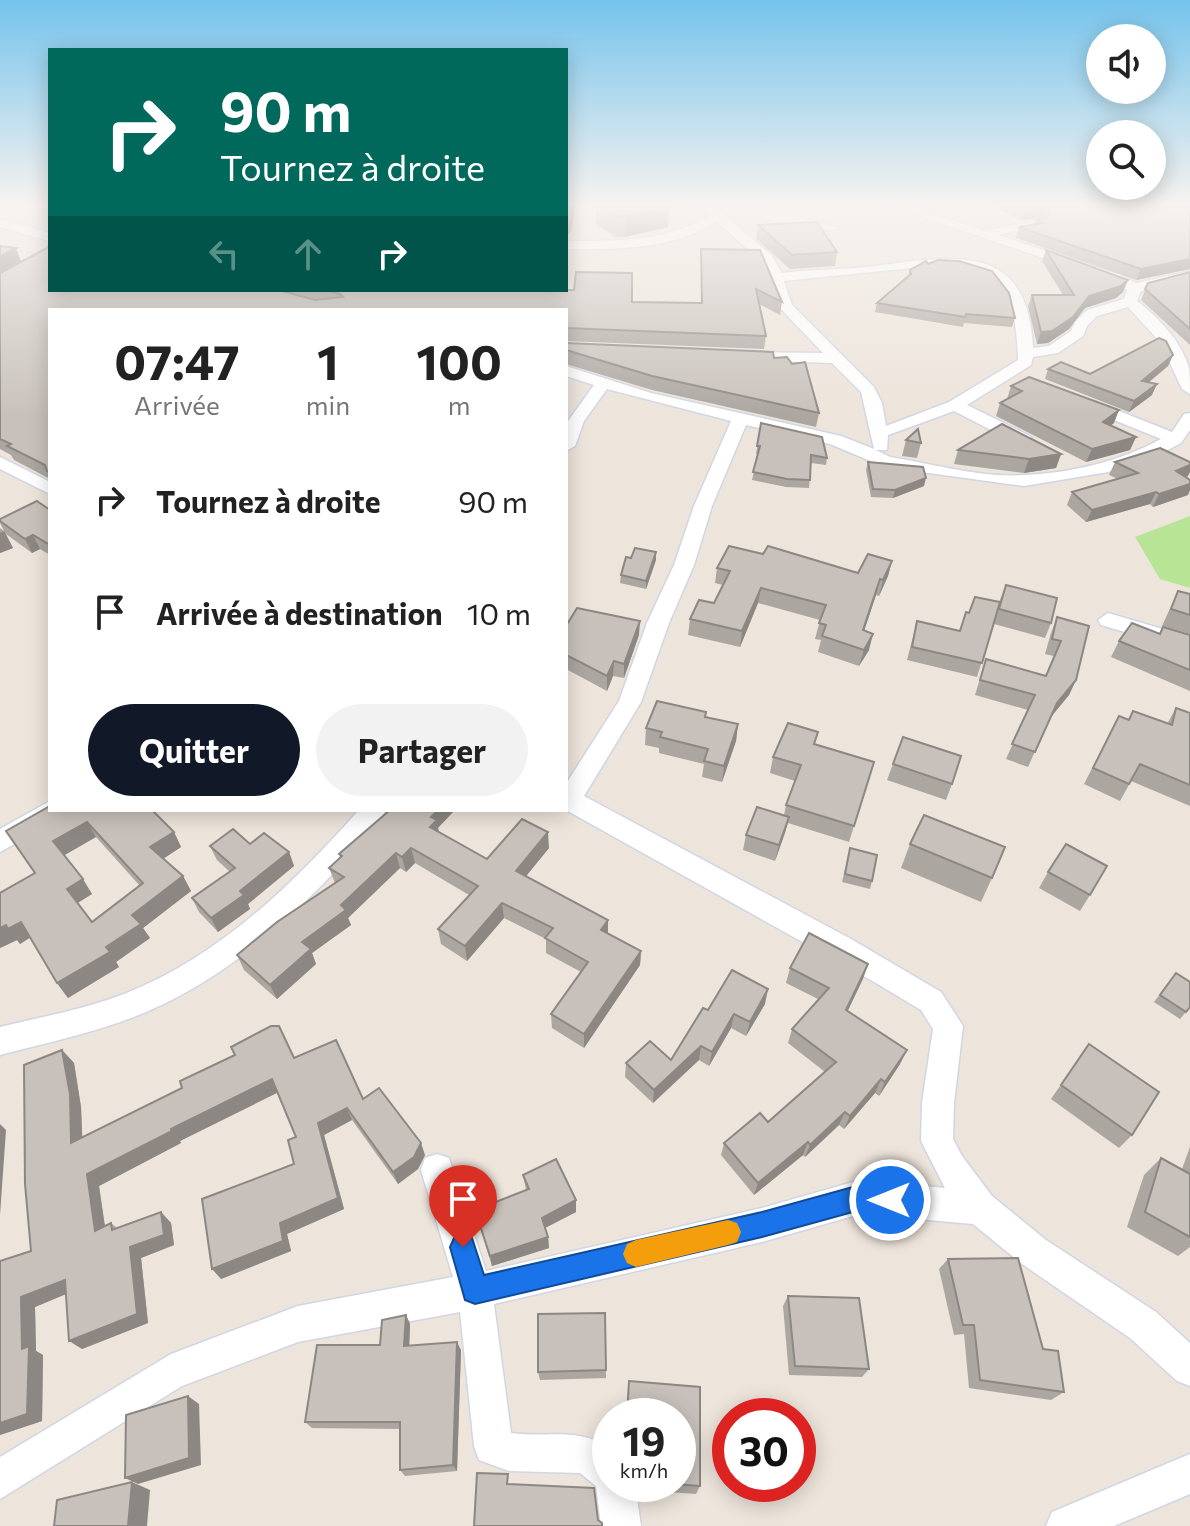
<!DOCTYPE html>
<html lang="fr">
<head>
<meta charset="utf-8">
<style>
	body { margin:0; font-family:Commissioner,sans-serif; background:#f2f2f2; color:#222; height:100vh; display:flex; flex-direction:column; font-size:30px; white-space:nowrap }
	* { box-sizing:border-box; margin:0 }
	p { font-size:26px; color:#767676 }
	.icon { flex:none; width:44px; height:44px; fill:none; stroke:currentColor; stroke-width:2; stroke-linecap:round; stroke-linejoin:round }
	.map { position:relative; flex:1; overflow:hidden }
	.side { position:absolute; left:48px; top:308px; width:520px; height:504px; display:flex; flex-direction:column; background:#fff; border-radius:0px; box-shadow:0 4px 20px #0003 }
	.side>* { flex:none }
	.top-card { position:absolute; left:48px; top:48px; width:520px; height:244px; border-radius:0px; box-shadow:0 4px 20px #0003; background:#00695c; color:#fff; overflow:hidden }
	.buttons { position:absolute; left:1086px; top:24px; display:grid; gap:16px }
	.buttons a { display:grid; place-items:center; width:80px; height:80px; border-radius:50%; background:#fff; box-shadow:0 4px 20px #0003; font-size:40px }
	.speed { position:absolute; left:592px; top:1398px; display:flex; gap:16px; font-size:40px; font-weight:700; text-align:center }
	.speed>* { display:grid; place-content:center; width:104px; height:104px; border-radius:50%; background:#fff; box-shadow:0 4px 20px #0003; line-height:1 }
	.speed small { font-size:20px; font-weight:400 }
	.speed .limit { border:12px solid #d22; background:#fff; color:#111 }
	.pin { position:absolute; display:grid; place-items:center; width:68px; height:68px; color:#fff; margin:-82px -34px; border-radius:50% 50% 50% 0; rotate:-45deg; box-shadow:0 0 8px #0007 }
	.pin .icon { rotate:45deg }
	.me { position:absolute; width:88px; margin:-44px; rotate:270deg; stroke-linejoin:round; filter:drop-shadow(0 0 6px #0008) }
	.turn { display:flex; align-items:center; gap:28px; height:168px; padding:0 40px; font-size:36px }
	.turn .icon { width:104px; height:104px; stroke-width:2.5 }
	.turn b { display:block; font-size:56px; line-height:68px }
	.lanes { display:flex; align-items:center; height:76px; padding:0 40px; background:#0003; justify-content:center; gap:40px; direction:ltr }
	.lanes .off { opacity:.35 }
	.eta { display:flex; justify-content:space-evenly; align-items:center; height:136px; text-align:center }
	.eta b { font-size:48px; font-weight:700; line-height:56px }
	.primary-button { display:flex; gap:16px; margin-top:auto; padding:16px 40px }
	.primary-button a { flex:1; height:92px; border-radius:48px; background:#111827; color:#fff; font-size:32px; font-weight:700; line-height:92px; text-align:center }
	.primary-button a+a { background:#f2f2f2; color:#222 }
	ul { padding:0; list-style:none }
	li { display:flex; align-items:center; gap:24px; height:112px; padding:0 40px }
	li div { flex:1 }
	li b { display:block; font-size:30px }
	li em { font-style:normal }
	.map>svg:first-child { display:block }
</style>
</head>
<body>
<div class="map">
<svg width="1190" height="1526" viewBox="0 0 1190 1526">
	<rect width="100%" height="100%" fill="#ede4db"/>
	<path fill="#b8e595" d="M1190 516V588L1160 579 1135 537Z"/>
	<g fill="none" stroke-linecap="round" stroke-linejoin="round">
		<defs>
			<g id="street">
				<path d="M697 203H710L771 255 782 273C812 269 843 270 874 266 954 256 1028 240 1033 348L1049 346 1071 331 1075 322 1087 310 1124 299 1127 290 1110 281 882 203H900L985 231 1042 219V225L998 235 1120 275 1136 283 1190 271V279L1141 291 1137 301C1158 317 1182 342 1189 368 1190 375 1190 386 1190 394L1182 389 1160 342 1128 307 1097 316 1087 326 1083 336 1058 353 1033 357 1031 365 967 405 1030 436 1033 440 1030 444H1018L954 411 888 435 887 450H876L890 457C933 464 981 478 1025 475 1071 473 1121 461 1161 439L1082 407 1080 404 1082 401H1094L1172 432 1184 414 1190 413V430L1181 443 1153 458 1108 472 1024 486 885 467 830 444 746 425 712 506 694 565 669 623 641 702 584 796 851 939 941 992 963 1026 954 1103 953 1139 962 1156 992 1196 1046 1240 1156 1312 1190 1343V1386L1177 1381 1130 1338 1022 1264 973 1224 860 1214 762 1242 494 1304 511 1433C551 1438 569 1427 610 1446V1484H635L641 1526H601L596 1486 580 1473 509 1471 479 1460 474 1446 460 1312 298 1342 182 1386 0 1499V1457L171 1354 298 1306 453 1277 421 1170 425 1158 437 1154 449 1158 486 1271 762 1208 860 1180 945 1188 921 1141 922 1103 933 1029 921 1010 876 983 566 810V784L619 701 647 623 674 565 694 506 731 421 607 389 584 421 575 446 566 451 568 421 594 385 566 376V366L651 393 841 436 874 449 861 392 832 363 735 360 732 357 740 352 823 353 778 306 766 267 761 261 717 222C670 250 620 249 566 249V241C618 241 664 242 710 216ZM932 266C1005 265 1016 294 1018 360L949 402 886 426 882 403 874 387 792 305 784 281Z"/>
				<path d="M725 203H744L839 228C827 237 739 213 725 203Z"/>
				<path d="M0 219 50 233V241L0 227Z"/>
				<path d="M0 457 50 482V494L0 469Z"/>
				<path d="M1108 613 1190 637V651L1101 625 1098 620Z"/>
				<path d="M50 801V810H65L62 817 0 852V829Z"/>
				<path d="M359 810H386C372 837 344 862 323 884 271 936 215 983 146 1012 99 1032 49 1042 0 1055V1027C41 1017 85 1009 124 994 219 957 293 884 359 810Z"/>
				<path d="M1190 1454V1494L1114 1526H1046L1052 1512Z"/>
			</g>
		</defs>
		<use href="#street" stroke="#d0d6e3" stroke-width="3"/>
		<use href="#street" fill="#fff" fill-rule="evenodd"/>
	</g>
	<g fill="#aca6a1" fill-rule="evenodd">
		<path d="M599 203H677L667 205 669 207 668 227 625 237H616L596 224V204Z"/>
		<path d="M985 203H1186L1190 205V269L1136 280 1016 238 1019 227 1034 225 1036 220 1044 217 1022 220Z"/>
		<path d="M758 225 837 252 835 266 790 269 756 239Z"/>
		<path d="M701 249 782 302 780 315 759 304 766 336 764 349 566 341V310H50V479L14 460 11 455 0 449V273L315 300H316L282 290H566L632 302 701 303Z"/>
		<path d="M1046 250 1123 292 1116 298 1085 308 1069 329 1048 343 1037 344 1028 306 1032 295H1063L1042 261Z"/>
		<path d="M928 264 1015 318 1012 327 964 323 963 327 875 312 877 303 908 276 910 270Z"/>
		<path d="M1190 272V345L1141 300 1148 283Z"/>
		<path d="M566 343 774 358 819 413 816 427 652 390 566 364Z"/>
		<path d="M1173 355 1168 366 1149 382 1152 395 1129 412 1045 379 1048 369 1090 374Z"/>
		<path d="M1011 386 1114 423 1110 426 1136 437 1130 450 1086 462 996 416 1000 403 1008 399H1007Z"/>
		<path d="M761 423 827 458 826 465 811 463 809 488 786 487 752 480 758 454H756Z"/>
		<path d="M906 440 921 443 917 458 902 456Z"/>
		<path d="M958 450 1061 454 1056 468 1024 473 954 464Z"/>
		<path d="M868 462 924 486 893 498 871 497 866 470Z"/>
		<path d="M1115 462 1188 476 1186 477 1190 480V490L1188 495 1153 507 1150 504 1086 522 1067 505 1072 492 1118 479 1109 475Z"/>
		<path d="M50 510V555L40 549 32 553 6 534 13 548 0 553V528L4 531 0 523V519Z"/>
		<path d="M763 554 858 573 892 561 888 576 879 596 876 595 864 631 869 650 859 666 818 652 821 640 815 639 820 620 758 603 740 647 688 635 690 619 714 603 723 585 715 583 717 568Z"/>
		<path d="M656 560 646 589 620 583 621 575Z"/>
		<path d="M1006 585 1051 623 1045 638 994 624 977 677 907 660 917 621 960 631 999 602Z"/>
		<path d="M1178 591 1190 594V634L1162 626Z"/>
		<path d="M1057 617 1076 680 1069 695 1050 718 1028 767 1006 759 1028 710 975 695 986 659 1046 676 1054 656 1045 654 1051 633Z"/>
		<path d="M566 626 639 635 624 678 613 676 607 691 566 669Z"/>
		<path d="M1163 627 1190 635V691L1111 657 1119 641 1159 634Z"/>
		<path d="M1176 708 1190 713V806L1131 781 1120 801 1084 784 1119 716 1128 720 1133 711 1167 724Z"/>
		<path d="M706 712V717L738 724 736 741 722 782 702 777 704 764 659 753V748L645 745 646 728Z"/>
		<path d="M815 745 874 762 849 842 788 823 775 861 743 850 746 835 784 815 786 805 795 781 770 773 773 757Z"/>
		<path d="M893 764 952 784 946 800 887 780Z"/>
		<path d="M60 811 174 832 181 847 163 859 183 876 191 891 143 928 150 938 116 962 119 967 68 998 57 983 30 938 20 944 17 940 0 948V893L35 873ZM96 837 140 886 92 922 77 903 92 894 64 855Z"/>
		<path d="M438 828 439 832 487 859 549 848 526 876 608 920V933L641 951 640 965 584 1048 552 1028 551 1014 581 972 546 953V939L504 918 467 961 441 944 438 929 469 895 415 863 406 872 400 868 348 918 351 925 312 953 316 964 277 999 244 970 237 955 335 883 329 868 340 858 339 854Z"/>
		<path d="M250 844 289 852 294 866 248 904 250 909 218 932 199 912 192 898 230 872 217 860 210 846Z"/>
		<path d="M910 844 992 878 981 902 901 868Z"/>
		<path d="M850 848 872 881 870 889 842 882Z"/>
		<path d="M1048 872 1090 895 1080 911 1039 888Z"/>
		<path d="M868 964 847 1011 900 1064 879 1096 875 1093 844 1129 839 1125 805 1157 803 1155 754 1195 721 1155 724 1143 768 1122 825 1072 788 1043 792 1029 818 999 786 983 790 968Z"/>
		<path d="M1176 973 1186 1012 1180 1019 1154 1002Z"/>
		<path d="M765 1004 746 1036 731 1028 709 1066 699 1060 653 1103 625 1077 626 1063 671 1060 708 1010Z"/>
		<path d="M1089 1044 1132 1135 1119 1148 1051 1099Z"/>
		<path d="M62 1050 74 1063 81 1107 82 1137 294 1058 363 1099 425 1155 418 1169 398 1184 352 1120 324 1135 344 1209 287 1234 291 1251 221 1279 294 1164 296 1137 278 1092 180 1141 181 1143 99 1186 105 1226 111 1223 117 1228 161 1212 171 1223 174 1245 141 1258 148 1323 82 1349 66 1294 35 1307 36 1351 43 1355 42 1421 0 1435V1261L31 1251Z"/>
		<path d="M1190 1147V1247L1178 1256 1127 1227 1144 1175 1161 1158 1182 1169Z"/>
		<path d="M523 1175 576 1212 545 1228 548 1237 549 1248 492 1266 478 1221 526 1190Z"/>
		<path d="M948 1259 1043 1349 1064 1392 1051 1400 969 1388 964 1334 954 1335 939 1269Z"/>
		<path d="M788 1296 869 1369 862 1377 789 1375 783 1306Z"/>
		<path d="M406 1315 410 1324 409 1345 461 1350 457 1471 405 1476 400 1470V1429L312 1428 305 1422 380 1345Z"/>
		<path d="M606 1370V1378L540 1380 538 1372Z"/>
		<path d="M629 1381 700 1387V1486L696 1494 639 1490 637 1484H678V1416H627Z"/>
	</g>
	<g fill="#8c8783">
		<path d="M574 203V215L571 231 567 236 566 224Z"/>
		<path d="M1047 206 1044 217 1022 220 1025 210Z"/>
		<path d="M669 207 668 227 625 237 626 216Z"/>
		<path d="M16 248 21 261 0 272V256Z"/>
		<path d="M1190 259V269L1136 280 1141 269Z"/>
		<path d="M1128 280 1123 292 1116 298 1085 308 1069 329 1048 343 1037 344 1041 332 1089 296Z"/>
		<path d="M1173 355 1168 366 1137 392 1142 381Z"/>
		<path d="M1157 384 1152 395 1129 412 1134 401Z"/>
		<path d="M1119 410 1114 423 1097 435 1103 422Z"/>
		<path d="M1136 437 1130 450 1086 462 1092 449Z"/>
		<path d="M1061 454 1056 468 1024 473 1029 459Z"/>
		<path d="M1190 465V472L1188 476 1170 484 1176 471Z"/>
		<path d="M926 478 924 486 893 498 895 490Z"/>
		<path d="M1190 484V490L1188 495 1153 507 1159 494Z"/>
		<path d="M1156 492 1150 504 1086 522 1092 510Z"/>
		<path d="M4 531 13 548 0 553V533Z"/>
		<path d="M33 535 40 549 32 553 25 539Z"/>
		<path d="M656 552V560L646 589V581Z"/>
		<path d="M892 561 888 576 879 596 883 580Z"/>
		<path d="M880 579 876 595 859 646 863 630Z"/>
		<path d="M761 588 758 603 740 647 742 631Z"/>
		<path d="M640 621 639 635 624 678V664Z"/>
		<path d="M873 634 869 650 859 666 864 650Z"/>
		<path d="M614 661 613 676 607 691V676Z"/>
		<path d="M1076 680 1069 695 1050 718 1057 703Z"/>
		<path d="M738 724 736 741 722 782 724 766Z"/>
		<path d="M438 810H455L438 828 440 836 430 827 431 817Z"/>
		<path d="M789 817 785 833 775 861 779 845Z"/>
		<path d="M87 822 96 837 63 856 53 841Z"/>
		<path d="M174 832 181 847 158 862 150 847Z"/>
		<path d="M548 832 549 848 518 886 516 871Z"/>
		<path d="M411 848 415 863 406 872 402 857Z"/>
		<path d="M289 852 294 866 248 904 250 909 218 932 211 918 240 891Z"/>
		<path d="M396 853 400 868 348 918 351 925 312 953 316 964 277 999 270 985 302 942Z"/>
		<path d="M183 876 191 891 143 928 150 938 116 962 106 947 132 915Z"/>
		<path d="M83 879 92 894 76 904 67 889Z"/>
		<path d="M502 903 504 918 467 961 465 946Z"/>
		<path d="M608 920V935L601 930Z"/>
		<path d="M21 922 32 936 20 944 17 940 0 948V928Z"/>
		<path d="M641 951 640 965 584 1048V1034Z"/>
		<path d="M110 952 119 967 68 998 57 983Z"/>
		<path d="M868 964 863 979 841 1025 846 1010Z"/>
		<path d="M768 989 765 1004 746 1036 750 1022Z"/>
		<path d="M734 1014 731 1028 709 1066 712 1052Z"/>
		<path d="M701 1046 699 1060 653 1103 654 1090Z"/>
		<path d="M62 1050 74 1063 81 1107 83 1155 71 1143Z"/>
		<path d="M907 1050 900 1064 879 1096 885 1082Z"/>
		<path d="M272 1079 279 1092 180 1141 181 1143 99 1186 107 1242 95 1231 87 1174 171 1129Z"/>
		<path d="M881 1079 875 1093 844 1129 850 1116Z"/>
		<path d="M347 1108 352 1120 324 1135 344 1209 287 1234 291 1251 221 1279 212 1269 280 1223 318 1123Z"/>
		<path d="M845 1112 839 1125 805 1157 810 1145Z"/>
		<path d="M0 1124 6 1130 0 1215Z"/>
		<path d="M808 1142 803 1155 754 1195 758 1183Z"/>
		<path d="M421 1143 425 1155 418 1169 398 1184 393 1172Z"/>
		<path d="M576 1200V1212L543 1229 542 1218Z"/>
		<path d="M161 1212 171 1223 174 1245 141 1258 148 1323 82 1349 69 1341 130 1247Z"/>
		<path d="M548 1237 549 1248 492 1266 490 1256Z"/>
		<path d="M65 1280 78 1289 35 1307 36 1351 43 1355 42 1421 0 1435V1423L22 1349 21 1297Z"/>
		<path d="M406 1315 410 1324 409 1354 404 1346Z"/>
		<path d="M457 1342 461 1350 457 1471 453 1465Z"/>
		<path d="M188 1396 199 1404 201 1465 138 1484 125 1478Z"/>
		<path d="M132 1482 150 1490 147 1526H128Z"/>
	</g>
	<g fill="#c8c1bb" stroke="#8c8783" stroke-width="2" fill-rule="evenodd">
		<path d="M566 203H574L571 219 566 224Z"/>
		<path d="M599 203H663L669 207 626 216 617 217 596 204Z"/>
		<path d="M1010 203H1186L1190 205V259L1141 269 1019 227 1044 223 1036 220 1048 217 1047 206 1025 210Z"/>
		<path d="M817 222 837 252 792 255 758 225Z"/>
		<path d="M50 243V290H279L315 300 343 297 340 294 325 290H574L576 272 632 273V302L702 303 701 249 760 250 782 302 756 289 766 336 566 328V310H50V473L47 471 45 465 7 446 11 444 0 439V273L47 248Z"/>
		<path d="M0 246 16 248 0 256Z"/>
		<path d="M1046 250 1128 280 1121 286 1089 296 1073 317 1052 331 1041 332 1032 295H1074Z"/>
		<path d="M938 260 959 261 992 271 1009 293 1015 318 966 314 965 317 877 303 911 274 910 270 926 261 928 264Z"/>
		<path d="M1190 272V329L1145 289 1148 283Z"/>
		<path d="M1159 338 1166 341 1173 355 1142 381 1157 384 1134 401 1048 369 1061 362 1090 374Z"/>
		<path d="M566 343 773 352 774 358 787 357 792 364 805 362 819 413 652 376 566 350Z"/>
		<path d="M1029 377 1119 410 1103 422 1136 437 1092 449 1000 403 1022 391 1011 386Z"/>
		<path d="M761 423 822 437 827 458 811 455 810 480 787 479 753 472 760 446H757Z"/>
		<path d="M1002 424 1061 454 1029 459 958 450Z"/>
		<path d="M918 429 921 443 906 440Z"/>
		<path d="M1160 448 1190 462V465L1176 471 1190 480V484L1159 494 1156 492 1092 510 1072 492 1138 473 1115 462Z"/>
		<path d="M868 462 923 467 926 478 895 490 873 489Z"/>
		<path d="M37 501 50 510V545L33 535 25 539 0 521V519Z"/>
		<path d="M729 546 763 554 768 546 858 573 868 554 892 561 883 580 880 579 863 630 873 634 864 650 822 636 826 625 819 623 826 605 761 588 742 631 690 619 699 600 714 603 730 571 717 568Z"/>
		<path d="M635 548 656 552 646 581 621 575 626 557 631 558Z"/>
		<path d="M1006 585 1057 598 1051 623 999 609Z"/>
		<path d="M1178 591 1190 594V615L1171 609Z"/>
		<path d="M975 597 1000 602 982 663 912 647 917 621 960 631 966 612 969 613Z"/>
		<path d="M577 608 640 621 624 664 614 661 607 676 566 655V626Z"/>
		<path d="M1057 617 1089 626 1076 680 1057 703 1035 752 1012 744 1035 695 980 680 986 659 1046 676 1061 641 1052 639Z"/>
		<path d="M1132 623 1160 634 1163 627 1190 635V670L1119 641Z"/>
		<path d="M657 701 706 712 705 717 738 724 724 766 704 761 708 749 660 737 662 732 646 728Z"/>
		<path d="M1176 708 1190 713V785L1140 764 1129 784 1093 768 1119 716 1129 720 1133 711 1172 725Z"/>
		<path d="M788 723 818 732 814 744 874 762 854 826 786 805 801 765 773 757Z"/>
		<path d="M903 737 961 756 952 784 893 764Z"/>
		<path d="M50 806V810H59L60 811 62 810H152L174 832 150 847 183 876 132 915 141 924 106 947 110 952 57 983 21 922 8 929 6 925 0 928V893L35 873 6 831ZM87 822 143 883 92 922 67 889 83 879 53 841Z"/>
		<path d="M757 807 789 817 779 845 746 835Z"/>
		<path d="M390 810H438L431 817 437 820 430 827 487 859 522 819 548 832 516 871 608 920 601 930 641 951 584 1034 551 1014 588 962 545 938 553 928 502 903 465 946 438 929 478 886 411 848 402 857 396 853 341 905 346 910 302 942 311 949 270 985 237 955 277 922 344 877 329 868 342 856 339 854Z"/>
		<path d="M924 815 1005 847 992 878 910 844Z"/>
		<path d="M233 829 250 844 264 833 289 852 240 891 244 895 211 918 192 898 235 868 210 846Z"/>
		<path d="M1066 844 1107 866 1090 895 1048 872Z"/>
		<path d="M850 848 877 855 872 881 845 874Z"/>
		<path d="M809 933 868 964 846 1010 907 1050 885 1082 881 1079 850 1116 845 1112 810 1145 808 1142 758 1183 724 1143 760 1113 768 1122 836 1062 792 1029 829 988 790 968Z"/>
		<path d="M732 970 768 989 750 1022 734 1014 712 1052 701 1046 654 1090 626 1063 650 1041 671 1060 703 1008 708 1010Z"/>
		<path d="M1176 973 1190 982V1007L1186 1012 1160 995Z"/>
		<path d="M271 1026H279L294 1058 336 1040 363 1099 379 1088 421 1143 414 1157 393 1172 347 1108 318 1123 338 1198 280 1223 283 1241 212 1269 202 1199 294 1164 288 1140 296 1137 272 1079 171 1129 172 1131 87 1174 95 1231 111 1223 112 1230 161 1212 164 1235 130 1247 137 1314 69 1341 65 1280 21 1297 22 1349 29 1346 27 1414 0 1423V1261L31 1251 25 1184 24 1065 62 1050 70 1094 71 1143 182 1088 180 1081 235 1055 231 1047Z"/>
		<path d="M1089 1044 1159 1092 1132 1135 1061 1085Z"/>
		<path d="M1161 1158 1190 1174V1237L1145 1212Z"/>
		<path d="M556 1159 576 1200 542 1218 548 1237 490 1256 475 1210 529 1189 523 1175Z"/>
		<path d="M1018 1258 1043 1349 1058 1351 1064 1392 980 1380 974 1325H963L948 1259Z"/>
		<path d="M788 1296 859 1298 869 1369 795 1366Z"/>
		<path d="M605 1313 606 1370 538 1372V1314Z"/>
		<path d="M406 1315 404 1346 457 1342 453 1465 400 1470V1422H305L317 1345H380L382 1320Z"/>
		<path d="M629 1381 700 1387V1486L672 1484H678V1416H627Z"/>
		<path d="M188 1396 189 1458 125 1478 126 1415Z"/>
		<path d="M477 1473 508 1474 507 1484 594 1488 598 1520 602 1523V1526H474Z"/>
		<path d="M132 1482 128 1526H54L57 1500Z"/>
	</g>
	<linearGradient id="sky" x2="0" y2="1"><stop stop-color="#75c3ec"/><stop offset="0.49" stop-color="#f7f3ef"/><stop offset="1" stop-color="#f7f3ef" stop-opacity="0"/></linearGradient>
	<rect width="1190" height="417" fill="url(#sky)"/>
	<path fill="#1a73e8" stroke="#114b97" stroke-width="2" d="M860 1185 899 1191 902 1200 899 1209 890 1212 860 1210 762 1237 475 1304 465 1300 450 1247 454 1238 463 1234 472 1238 484 1275 762 1212Z"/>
	<path fill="#f59e0b" d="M728 1220 737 1223 741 1232 737 1242 728 1245 636 1267 627 1263 623 1254 627 1244 636 1240Z"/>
</svg>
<div class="buttons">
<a><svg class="icon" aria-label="sound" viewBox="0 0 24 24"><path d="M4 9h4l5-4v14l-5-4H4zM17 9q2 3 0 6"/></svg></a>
<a><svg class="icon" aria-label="search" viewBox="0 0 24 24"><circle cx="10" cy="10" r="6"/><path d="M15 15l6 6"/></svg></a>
</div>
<div class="speed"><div>19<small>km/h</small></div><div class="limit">30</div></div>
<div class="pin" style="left:463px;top:1247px;background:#d93025"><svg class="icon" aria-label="arrive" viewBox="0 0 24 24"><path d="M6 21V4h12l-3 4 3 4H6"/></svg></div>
<svg class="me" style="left:890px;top:1200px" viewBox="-20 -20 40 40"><circle r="17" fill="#1a73e8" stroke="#fff" stroke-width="3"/><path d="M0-11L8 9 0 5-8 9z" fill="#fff"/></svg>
<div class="top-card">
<div class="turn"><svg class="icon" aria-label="right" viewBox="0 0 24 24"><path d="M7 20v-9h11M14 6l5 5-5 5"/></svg><div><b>90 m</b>Tournez à droite</div></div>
<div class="lanes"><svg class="icon off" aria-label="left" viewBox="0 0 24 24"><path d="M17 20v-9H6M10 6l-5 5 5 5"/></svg><svg class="icon off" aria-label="ahead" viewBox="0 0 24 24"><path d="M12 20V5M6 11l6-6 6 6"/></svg><svg class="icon" aria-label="right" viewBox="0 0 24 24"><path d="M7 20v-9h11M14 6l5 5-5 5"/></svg></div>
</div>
<section class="side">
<div class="eta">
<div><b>07:47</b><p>Arrivée</p></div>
<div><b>1</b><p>min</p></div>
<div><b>100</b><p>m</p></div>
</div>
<ul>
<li><svg class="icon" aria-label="right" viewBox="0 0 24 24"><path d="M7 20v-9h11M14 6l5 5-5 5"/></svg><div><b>Tournez à droite</b></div><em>90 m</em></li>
<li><svg class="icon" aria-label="arrive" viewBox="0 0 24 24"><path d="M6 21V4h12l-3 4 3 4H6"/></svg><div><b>Arrivée à destination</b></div><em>10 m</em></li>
</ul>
<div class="primary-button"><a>Quitter</a><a>Partager</a></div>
</section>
</div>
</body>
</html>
